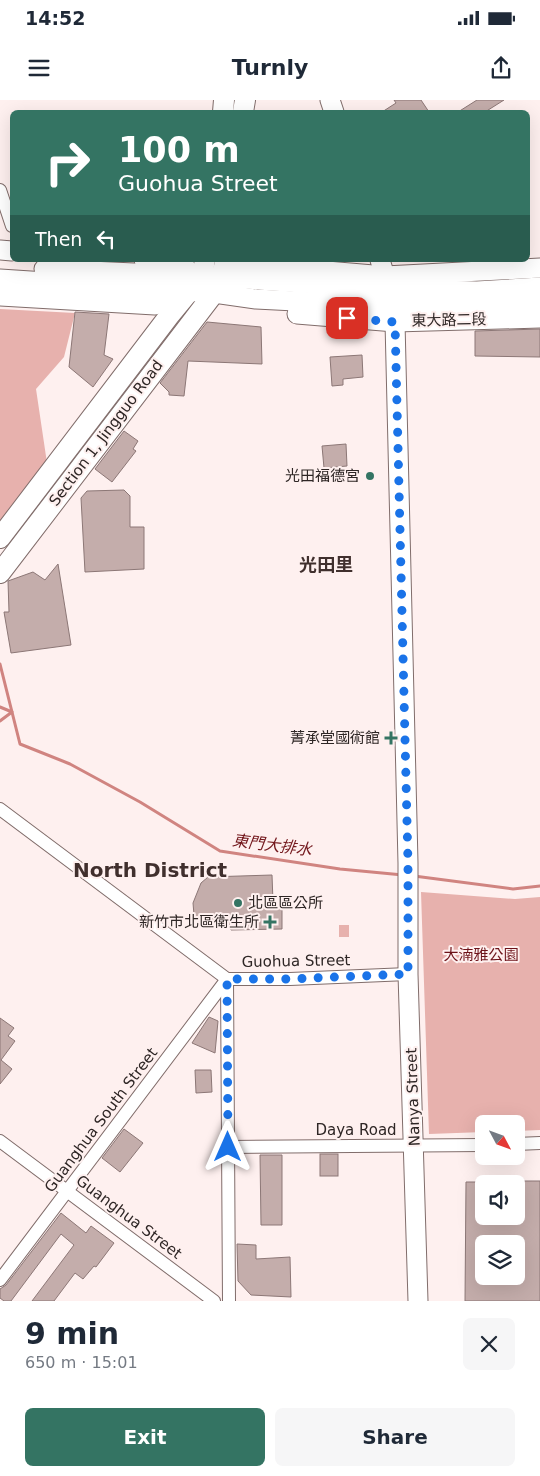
<!DOCTYPE html>
<html lang="en">
<head>
<meta charset="utf-8">
<style>
	body { margin:0; font-family:"DejaVu Sans","Noto Sans TC",sans-serif; background:#f6f6f7; color:#1f2937; height:100vh; display:flex; flex-direction:column; font-size:19px; white-space:nowrap }
	* { box-sizing:border-box; margin:0 }
	p { font-size:16px; color:#747a83 }
	.icon { flex:none; width:28px; height:28px; fill:none; stroke:currentColor; stroke-width:2; stroke-linecap:round; stroke-linejoin:round }
	.map { position:relative; height:1201px; overflow:hidden }
	.details { display:flex; flex-direction:column; background:#fff; flex:1 }
	.details>* { flex:none }
	.hud { position:absolute; left:10px; top:10px; width:520px; height:152px; border-radius:8px; box-shadow:0 5px 20px #0002; background:#347463; color:#fff; overflow:hidden }
	.needle { width:32px; rotate:131deg }
	.controls { position:absolute; left:475px; top:1015px; display:grid; gap:10px }
	.controls a { display:grid; place-items:center; width:50px; height:50px; border-radius:8px; background:#fff; box-shadow:0 5px 20px #0002; font-size:25px }
	.pin { position:absolute; display:grid; place-items:center; width:42px; height:42px; color:#fff; margin:-21px; border-radius:10px; box-shadow:0 2px 8px #0006 }
	.me { position:absolute; width:55px; margin:-28px; rotate:0deg; stroke-linejoin:round; filter:drop-shadow(0 0 4px #0008) }
	.turn { display:flex; align-items:center; gap:18px; height:105px; padding:0 25px; font-size:22px }
	.turn .icon { width:65px; height:65px; stroke-width:2.5 }
	.turn b { display:block; font-size:35px; line-height:42px }
	.then { display:flex; align-items:center; height:48px; padding:0 25px; background:#0003; gap:10px; font-size:19px }
	.round { display:grid; place-items:center; flex:none; width:52px; height:52px; border-radius:8px; background:#f6f6f7 }
	.overview { display:flex; align-items:center; justify-content:space-between; height:85px; padding:0 25px }
	h1 { font-size:30px; font-weight:700; line-height:38px }
	.action { display:flex; gap:10px; margin-top:auto; padding:10px 25px }
	.action a { flex:1; height:58px; border-radius:8px; background:#347463; color:#fff; font-size:20px; font-weight:700; line-height:58px; text-align:center }
	.action a+a { background:#f6f6f7; color:#1f2937 }
	.status { display:flex; justify-content:space-between; align-items:center; height:35px; padding:0 25px; background:#fff; direction:ltr }
	.status svg { height:14px; fill:currentColor }
	header { display:flex; justify-content:space-between; align-items:center; height:65px; padding:0 25px; background:#fff; font-size:22px; font-weight:700 }
	.map>svg:first-child { display:block }
</style>
</head>
<body>
<div class="status"><b>14:52</b><svg viewBox="0 0 49 12"><path d="M0 12V9h3v3zM5 12V6h3v6zM10 12V3h3v9zM15 12V0h3v12zM26 1h20v11H26zM47 4h2v5h-2z"/></svg></div>
<header><svg class="icon" aria-label="menu" viewBox="0 0 24 24"><path d="M4 6h16M4 12h16M4 18h16"/></svg>Turnly<svg class="icon" aria-label="share" viewBox="0 0 24 24"><path d="M12 15V3M7 8l5-5 5 5M5 13v7h14v-7"/></svg></header>
<div class="map">
<svg width="540" height="1201" viewBox="0 0 540 1201">
	<rect width="100%" height="100%" fill="#fef0ef"/>
	<g fill="#e7b1ad">
		<path d="M0 209 75 213 64 257 36 289 47 363 0 425Z"/>
		<path d="M421 792 515 799 540 797V1030L516 1031V1024H484V1032L429 1034Z"/>
		<rect x="339" y="825" width="10" height="12"/>
	</g>
	<g fill="none" stroke-linecap="round" stroke-linejoin="round">
		<g stroke="#d08480" stroke-width="3">
			<path d="M0 564 20 644 70 664 140 702 220 751 340 769 403 775"/>
			<path d="M0 607 12 612 0 621"/>
			<path d="M414 776 513 789 540 786"/>
		</g>
	</g>
	<g fill="#c4adab" stroke="#8c7776" fill-rule="evenodd">
		<path d="M394 0H421L429 12H382L396 3Z"/>
		<path d="M477 0H504L485 12H458Z"/>
		<path d="M75 212 109 214 104 255 113 259 93 287 69 267Z"/>
		<path d="M207 222 261 227 262 264 188 261 184 296 169 295V292L160 283Z"/>
		<path d="M540 229V257L475 256V231Z"/>
		<path d="M362 255 363 277 343 279V285L332 286 330 257Z"/>
		<path d="M124 331 138 341 133 349 136 351 112 382 95 369Z"/>
		<path d="M346 344 347 366 324 368 322 346Z"/>
		<path d="M124 390 130 396V427H144V469L85 472 81 398 87 391Z"/>
		<path d="M58 464 71 545 11 553 4 512H9L8 481 33 472 45 480Z"/>
		<path d="M272 775 273 802 282 803V829L231 830 229 824 200 827 194 815 193 803 201 783 208 777Z"/>
		<path d="M209 917 218 921 215 953 192 943Z"/>
		<path d="M0 918 14 928 8 936 15 941 1 960 12 969 0 984Z"/>
		<path d="M195 970H211L212 992 196 993Z"/>
		<path d="M124 1029 143 1043 120 1072 102 1058Z"/>
		<rect x="320" y="1054" width="18" height="22"/>
		<path d="M260 1055H282V1125H261Z"/>
		<path d="M516 1081H540V1201H465L466 1082H484V1116H516ZM484 1144H516V1176H484Z"/>
		<path d="M61 1113 86 1133 91 1126 114 1143 96 1167 94 1166 83 1179 75 1173 54 1201H32L74 1145 61 1134 11 1201H4L0 1198V1189L6 1185Z"/>
		<path d="M237 1144 256 1145V1159L290 1157 291 1197 251 1195 238 1181Z"/>
	</g>
	<g fill="none" stroke-linecap="round" stroke-linejoin="round">
		<defs>
			<g id="street">
				<path d="M0 90 12 126"/>
				<path d="M0 709 227 879H290L408 874"/>
				<path d="M227 879 229 1201"/>
				<path d="M0 1041 214 1201"/>
				<path d="M516 1044 540 1043"/>
				<path d="M228 1047 484 1045"/>
				<path d="M0 1180 227 879"/>
			</g>
			<g id="secondary">
				<path d="M330 0 334 12"/>
				<path d="M0 150 12 151"/>
				<path d="M144 160 170 162 187 169"/>
				<path d="M380 160 389 189 395 222 408 763V874L418 1201"/>
				<path d="M44 169 202 176 389 189 477 191 540 187"/>
				<path d="M222 177 246 164 385 176 540 168"/>
				<path d="M0 179 214 193 256 199 393 206 540 202"/>
				<path d="M0 196 155 205 184 193"/>
				<path d="M297 214 395 222 540 218"/>
			</g>
			<g id="primary">
				<path d="M223 12 224 0"/>
				<path d="M243 12 245 0"/>
				<path d="M0 438 169 216 202 176 205 160"/>
				<path d="M0 473 214 193 221 177 226 160"/>
			</g>
		</defs>
		<use href="#street" stroke="#816d6b" stroke-width="14"/>
		<use href="#secondary" stroke="#816d6b" stroke-width="21"/>
		<use href="#primary" stroke="#816d6b" stroke-width="22"/>
		<use href="#street" stroke="#fff" stroke-width="12"/>
		<use href="#secondary" stroke="#fff" stroke-width="19"/>
		<use href="#primary" stroke="#fff" stroke-width="20"/>
	</g>
	<g fill="none" stroke-linecap="round" stroke-linejoin="round">
		<path stroke="#1a73e8" stroke-width="9" stroke-dasharray="0 16.2" d="M228 1047 227 879H290L408 874V763L395 222 347 218"/>
	</g>
	<g fill="#347463" stroke="#fef0ef" stroke-width="2">
		<circle cx="370" cy="376" r="5"/>
		<path d="M388.5 630.5h5v5h5v5h-5v5h-5v-5h-5v-5h5z"/>
		<circle cx="238" cy="803" r="5"/>
		<path d="M267.5 814.5h5v5h5v5h-5v5h-5v-5h-5v-5h5z"/>
	</g>
	<g text-anchor="middle" dominant-baseline="central" stroke-width="4" stroke-linejoin="round" paint-order="stroke">
		<g font-size="15" fill="#2e2625" stroke="#fef0ef">
			<text transform="translate(449 220) rotate(-1)">東大路二段</text>
			<text transform="translate(106 333) rotate(-53)">Section 1, Jingguo Road</text>
			<text transform="translate(296 861) rotate(-1)">Guohua Street</text>
			<text transform="translate(413 997) rotate(-92)">Nanya Street</text>
			<text transform="translate(101 1020) rotate(-53)">Guanghua South Street</text>
			<text x="356" y="1030">Daya Road</text>
			<text transform="translate(129 1117) rotate(37)">Guanghua Street</text>
		</g>
		<g font-size="15" fill="#2e2625" stroke="#fef0ef" text-anchor="end">
			<text x="360" y="376">光田福德宮</text>
			<text x="380" y="638">菁承堂國術館</text>
			<text x="248" y="803" text-anchor="start">北區區公所</text>
			<text x="259" y="822">新竹市北區衛生所</text>
		</g>
		<g font-size="15" fill="#6d1219" stroke="#fef0ef">
			<text x="481" y="855">大湳雅公園</text>
		</g>
		<g font-size="16" font-style="italic" fill="#73181d" stroke="#fef0ef">
			<text transform="translate(272 745) rotate(7)">東門大排水</text>
		</g>
		<g font-size="18" font-weight="bold" fill="#402f2d" stroke="#fef0ef">
			<text x="326" y="464">光田里</text>
		</g>
		<g font-size="20" font-weight="bold" fill="#402f2d" stroke="#fef0ef">
			<text x="150" y="770">North District</text>
		</g>
	</g>
</svg>
<div class="controls">
<a><svg class="needle" viewBox="-14 -14 28 28"><path d="M0-13l5 13h-10z" fill="#e53935"/><path d="M0 13l5-13h-10z" fill="#747a83"/></svg></a>
<a><svg class="icon" aria-label="sound" viewBox="0 0 24 24"><path d="M4 9h4l5-4v14l-5-4H4zM17 9q2 3 0 6"/></svg></a>
<a><svg class="icon" aria-label="layers" viewBox="0 0 24 24"><path d="M12 4l9 5-9 5-9-5zM3 14l9 5 9-5"/></svg></a>
</div>
<div class="pin" style="left:347px;top:218px;background:#d93025"><svg class="icon" aria-label="arrive" viewBox="0 0 24 24"><path d="M6 21V4h12l-3 4 3 4H6"/></svg></div>
<svg class="me" style="left:228px;top:1047px" viewBox="-20 -20 40 40"><path d="M0-17L14 15 0 8-14 15z" fill="#1a73e8" stroke="#fff" stroke-width="4"/></svg>
<div class="hud">
<div class="turn"><svg class="icon" aria-label="right" viewBox="0 0 24 24"><path d="M7 20v-9h11M14 6l5 5-5 5"/></svg><div><b>100 m</b>Guohua Street</div></div>
<div class="then">Then<svg class="icon" aria-label="left" viewBox="0 0 24 24"><path d="M17 20v-9H6M10 6l-5 5 5 5"/></svg></div>
</div>
</div>
<section class="details">
<div class="overview"><div><h1>9 min</h1><p>650 m · 15:01</p></div><a class="round"><svg class="icon" aria-label="close" viewBox="0 0 24 24"><path d="M6 6l12 12M18 6L6 18"/></svg></a></div>
<div class="action"><a>Exit</a><a>Share</a></div>
</section>
</body>
</html>
